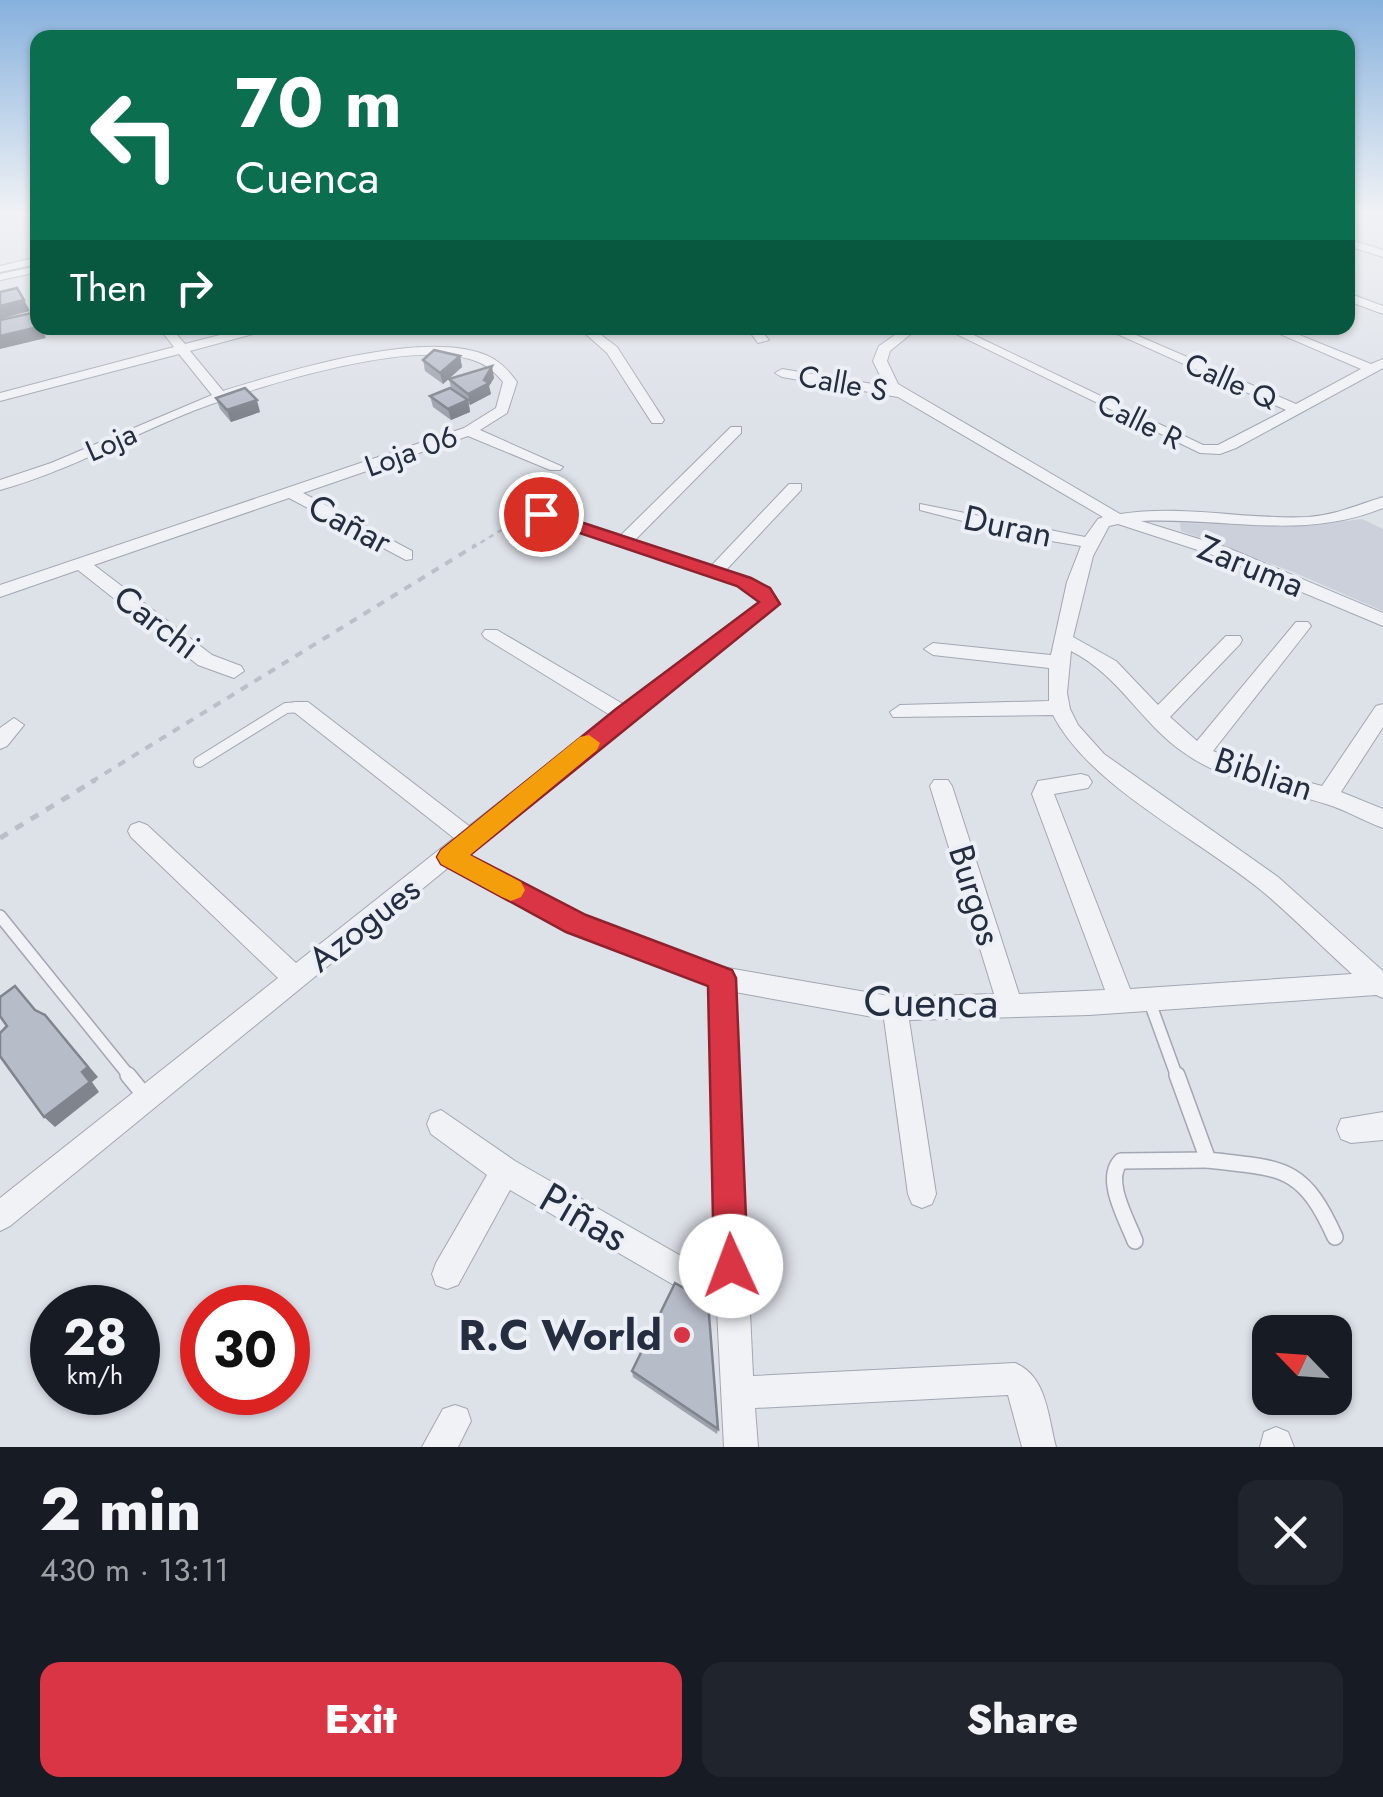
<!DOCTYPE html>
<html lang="en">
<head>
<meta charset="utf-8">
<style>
	body { margin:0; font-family:Jost,sans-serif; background:#20242c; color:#f1f3f6; height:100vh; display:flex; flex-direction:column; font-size:38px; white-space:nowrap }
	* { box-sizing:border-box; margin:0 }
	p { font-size:32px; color:#9ea1a6 }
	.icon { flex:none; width:55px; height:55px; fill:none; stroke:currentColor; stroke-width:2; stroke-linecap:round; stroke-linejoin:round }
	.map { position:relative; height:1447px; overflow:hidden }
	.panel { display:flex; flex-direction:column; background:#171b24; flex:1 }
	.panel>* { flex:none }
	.guide { position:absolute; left:30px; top:30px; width:1325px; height:305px; border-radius:20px; box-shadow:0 2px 8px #0004; background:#0b6e4f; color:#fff; overflow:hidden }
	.needle { width:65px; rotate:295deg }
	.buttons { position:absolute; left:1252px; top:1315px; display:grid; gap:20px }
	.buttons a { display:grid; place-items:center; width:100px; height:100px; border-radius:20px; background:#171b24; box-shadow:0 2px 8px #0004; font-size:50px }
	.speed { position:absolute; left:30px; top:1285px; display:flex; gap:20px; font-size:50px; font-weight:700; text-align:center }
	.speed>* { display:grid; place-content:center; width:130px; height:130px; border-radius:50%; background:#171b24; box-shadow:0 2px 8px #0004; line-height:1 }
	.speed small { font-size:25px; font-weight:400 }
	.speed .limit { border:15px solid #d22; background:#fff; color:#111 }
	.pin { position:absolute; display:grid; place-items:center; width:85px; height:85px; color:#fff; margin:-42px; border:5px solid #fff; border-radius:50%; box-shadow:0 2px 10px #0007 }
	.me { position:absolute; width:110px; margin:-55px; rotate:358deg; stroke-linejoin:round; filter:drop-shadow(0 0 8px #0008) }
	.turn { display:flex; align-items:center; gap:35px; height:210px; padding:0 40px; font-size:45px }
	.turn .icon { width:130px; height:130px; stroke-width:2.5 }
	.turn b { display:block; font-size:70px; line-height:85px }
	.then { display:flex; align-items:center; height:95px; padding:0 40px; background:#0003; gap:20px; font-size:38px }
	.round { display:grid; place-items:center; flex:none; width:105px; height:105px; border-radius:20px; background:#20242c }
	.head { display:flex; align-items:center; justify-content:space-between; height:170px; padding:0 40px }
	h1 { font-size:60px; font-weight:800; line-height:75px }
	.action { display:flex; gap:20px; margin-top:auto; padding:20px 40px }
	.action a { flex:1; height:115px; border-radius:20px; background:#da3545; color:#fff; font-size:40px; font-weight:800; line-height:115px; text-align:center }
	.action a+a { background:#20242c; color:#f1f3f6 }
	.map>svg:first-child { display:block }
</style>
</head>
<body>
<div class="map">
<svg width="1383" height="1447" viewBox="0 0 1383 1447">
	<rect width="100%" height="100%" fill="#dde1e8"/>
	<path fill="#cbd0db" d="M1362 519 1383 529V611L1293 572 1181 531 1180 523 1306 526Z"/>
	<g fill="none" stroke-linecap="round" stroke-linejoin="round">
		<defs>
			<path id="service-far3" d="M0 277 38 269"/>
			<path id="service-far2" d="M199 762 286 708 301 707"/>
			<g id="service-far1">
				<path d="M0 916 130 1077"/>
				<path d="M1149 1000 1177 1077"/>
			</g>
			<g id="service">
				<path d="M128 1075 146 1097"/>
				<path d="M1177 1075 1208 1160C1282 1169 1302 1164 1335 1237"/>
				<path d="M1135 1241C1127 1220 1103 1179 1121 1161L1208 1160"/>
			</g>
			<g id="minor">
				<path d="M1348 239 1383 250V257L1348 246Z"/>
				<path d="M38 257V264L0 272V266Z"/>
				<path d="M1348 293 1383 306V314L1348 301Z"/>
				<path d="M159 328H171L185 344 247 328H266L264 331 190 351 223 391C287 371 426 328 488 356 501 362 509 371 517 382L507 413 480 430 563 467 560 470H550L468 436 303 493 412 551V559L406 560 289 498 94 565 212 655 241 666 244 671 234 678 198 665 78 570 0 597V585L464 428 496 408 503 382C495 372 486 364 473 360 408 339 262 385 198 409 131 435 69 471 0 490V480L51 463 212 395 179 354 0 401V393L174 347Z"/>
				<path d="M579 328H592L617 347 664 420 662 423H652L607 353Z"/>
				<path d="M747 328H759L769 340 758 343Z"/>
				<path d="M905 328H918L890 351 887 361 898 384 1120 514C1183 504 1245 520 1308 517 1336 515 1357 505 1383 497V508C1302 541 1225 517 1141 521L1228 548 1383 613V626L1216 556 1118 524 1109 526 1093 556 1073 637 1116 661 1158 705 1226 636H1240L1242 640 1240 644 1170 717 1197 741 1296 622H1308L1311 626 1308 630 1213 751 1251 767 1322 786 1376 706 1383 704V727L1341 792 1383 809V828C1364 821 1346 810 1326 804 1278 789 1224 782 1183 752 1140 722 1119 675 1071 651L1067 693 1070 709 1078 725 1104 754 1278 877 1383 971V998L1376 995 1089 1015 909 1020 936 1194 932 1204 922 1208 912 1204 908 1194 884 1019 735 992 753 1376 1015 1363C1047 1376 1048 1417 1056 1447H1022L1008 1395 755 1408 758 1447H724L717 1310 510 1190 458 1285 447 1289 436 1285 432 1274 436 1263 487 1175 431 1134 427 1124 431 1114 441 1110 515 1161 716 1276 710 985 568 931 449 867 10 1226 0 1231V1198L278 978 131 837 128 831 131 825 139 822 147 825 296 963 454 838 294 712 291 707 294 702H308L469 826 610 715 485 638 482 634 485 630H497L623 704 760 602 757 596 738 586 533 514 541 509 621 535 731 427H741V433L635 540 712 565 789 484H801V490L726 570 769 588 779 603 483 840 480 846 465 854 584 917 722 967 895 997 994 994 930 786 934 780H948L952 786 1019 994 1105 990 1032 794 1038 781 1081 774 1088 776 1092 782 1088 788 1054 794 1130 989 1352 974C1322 947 1293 917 1262 891 1199 839 1090 787 1053 715L893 717 890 712 900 705 1049 701V668L933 655 924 649 933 643 1051 655 1067 582 1081 546 1021 536 920 510V504L1085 537 1098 519 1103 517 898 397 782 377 775 373 782 369 885 386 873 361 879 346Z"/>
				<path d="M944 328H959L1203 445H1218L1286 410 1104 328H1120L1296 404 1361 369 1266 328H1282L1371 364 1383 359V368L1236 448 1220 454 1200 453Z"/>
				<path d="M14 718 24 725 7 746 0 749V728Z"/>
				<path d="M1383 1112V1140L1351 1143 1341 1139 1337 1129 1341 1119Z"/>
				<path d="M455 1405 467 1409 471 1421 458 1447H422L443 1409Z"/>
				<path d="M1276 1427 1288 1432 1294 1447H1260L1264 1432Z"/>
			</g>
		</defs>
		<use href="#service-far3" stroke="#a2a7b2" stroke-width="8"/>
		<use href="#service-far2" stroke="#a2a7b2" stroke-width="12"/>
		<use href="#service-far1" stroke="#a2a7b2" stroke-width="14"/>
		<use href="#service" stroke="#a2a7b2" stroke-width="18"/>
		<use href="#minor" stroke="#a2a7b2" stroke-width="2"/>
		<path stroke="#bbbfc7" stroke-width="2.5" stroke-dasharray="5 5" stroke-linecap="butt" d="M472 548 524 516"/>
		<path stroke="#bbbfc7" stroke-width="4" stroke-dasharray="8 8" stroke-linecap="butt" d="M91 782 476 545"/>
		<path stroke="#bbbfc7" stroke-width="5" stroke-dasharray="9 9" stroke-linecap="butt" d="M0 838 95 780"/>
		<use href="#service-far3" stroke="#f0f2f6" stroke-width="6"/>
		<use href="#service-far2" stroke="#f0f2f6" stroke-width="10"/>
		<use href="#service-far1" stroke="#f0f2f6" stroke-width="11"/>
		<use href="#service" stroke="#f0f2f6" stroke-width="15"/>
		<use href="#minor" fill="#f0f2f6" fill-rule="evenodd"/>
	</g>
	<g fill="#9da2ad">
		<path d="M460 356 462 367 443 384 425 371 423 360Z"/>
		<path d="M494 378 489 386 491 394 470 405 469 404 470 412 451 420 433 407 430 396 451 388 449 379Z"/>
		<path d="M216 398 260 412 231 422 220 409Z"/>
		<path d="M632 1371 718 1429 717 1434 633 1377Z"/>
	</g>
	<g fill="#80848d">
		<path d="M24 300 30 311 0 319V306Z"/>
		<path d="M38 327 41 328 46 338 0 349V336Z"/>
		<path d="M460 356 462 367 443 384 440 373Z"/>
		<path d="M492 366 494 378 489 386 491 394 470 405 468 394 484 380Z"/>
		<path d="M257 400 260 412 231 422 227 410Z"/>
		<path d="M468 400 470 412 451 420 448 409Z"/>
		<path d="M45 1015 98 1077 92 1082 99 1092 55 1127 44 1117 82 1072Z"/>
	</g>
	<g fill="#b7bcc9" stroke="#80848d" stroke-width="2.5">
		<path d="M17 288 24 300 0 306V292Z"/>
		<path d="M32 313 38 321V327L0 336V320Z"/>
		<path d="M434 350 460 356 440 373 423 360Z"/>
		<path d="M492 366 484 380 489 383 468 394 449 379Z"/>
		<path d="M245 388 257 400 227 410 216 398Z"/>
		<path d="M450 388 468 400 448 409 430 396Z"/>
		<path d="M15 986 35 1010 45 1015 88 1067 82 1072 90 1082 44 1117 0 1056V1033L7 1026 0 1016V997Z"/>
		<path d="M675 1283 708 1302 718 1429 632 1371Z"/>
	</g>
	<linearGradient id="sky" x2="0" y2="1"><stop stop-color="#86b1dd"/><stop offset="0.51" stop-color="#f0f2f5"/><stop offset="1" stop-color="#f0f2f5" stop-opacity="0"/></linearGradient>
	<rect width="1383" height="415" fill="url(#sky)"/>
	<path fill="#da3545" stroke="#8e222d" stroke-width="2.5" d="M541 509 751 578 770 588 780 604 470 855 586 915 732 970 736 978 748 1266 743 1278 731 1283 719 1278 714 1266 708 986 566 932 441 864 437 857 441 850 616 709 759 602 737 586 535 518 532 514Z"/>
	<path fill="#f59e0b" d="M589 735 600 743 597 750 470 855 521 882 525 890 521 897 511 901 502 897 441 864 437 857 441 850 580 737Z"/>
	<circle fill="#da3545" stroke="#ecf0f6" stroke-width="4" cx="682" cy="1335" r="10"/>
	<g text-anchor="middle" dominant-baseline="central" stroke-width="8" stroke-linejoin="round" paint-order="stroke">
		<g font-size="30" fill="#252d40" stroke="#ecf0f6">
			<text transform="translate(1231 381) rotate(24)">Calle Q</text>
			<text transform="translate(843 383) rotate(10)">Calle S</text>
			<text transform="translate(1140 421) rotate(26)">Calle R</text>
			<text transform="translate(111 442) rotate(-24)">Loja</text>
			<text transform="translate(411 451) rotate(-20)">Loja 06</text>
		</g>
		<g font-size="35" fill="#252d40" stroke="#ecf0f6">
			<text transform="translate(350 524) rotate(28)">Cañar</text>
			<text transform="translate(1008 526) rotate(12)">Duran</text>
			<text transform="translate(1251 566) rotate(22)">Zaruma</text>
			<text transform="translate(157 622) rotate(37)">Carchi</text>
			<text transform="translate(1264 774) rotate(18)">Biblian</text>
			<text transform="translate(975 895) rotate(73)">Burgos</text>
			<text transform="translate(364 924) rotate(-38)">Azogues</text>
		</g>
		<g font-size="42" fill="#252d40" stroke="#ecf0f6">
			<text transform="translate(931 1002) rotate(1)">Cuenca</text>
			<text transform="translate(584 1217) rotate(30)">Piñas</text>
		</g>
		<g font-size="42" font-weight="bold" fill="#252d40" stroke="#ecf0f6" text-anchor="end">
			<text x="662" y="1335">R.C World</text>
		</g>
	</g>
</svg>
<div class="buttons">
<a><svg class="needle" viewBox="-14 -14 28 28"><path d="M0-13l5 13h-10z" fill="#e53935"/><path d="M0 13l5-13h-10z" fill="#9ea1a6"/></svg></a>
</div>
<div class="speed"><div>28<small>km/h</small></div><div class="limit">30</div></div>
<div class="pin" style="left:541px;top:514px;background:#d93025"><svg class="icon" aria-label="arrive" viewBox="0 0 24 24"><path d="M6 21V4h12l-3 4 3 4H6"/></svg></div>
<svg class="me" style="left:731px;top:1266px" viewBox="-20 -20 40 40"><circle r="19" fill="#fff"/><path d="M0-13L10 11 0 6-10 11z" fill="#da3545"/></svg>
<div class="guide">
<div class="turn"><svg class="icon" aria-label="left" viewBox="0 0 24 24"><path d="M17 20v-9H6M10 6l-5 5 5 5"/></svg><div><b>70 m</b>Cuenca</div></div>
<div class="then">Then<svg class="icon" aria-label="right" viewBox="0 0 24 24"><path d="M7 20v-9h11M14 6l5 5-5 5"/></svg></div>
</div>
</div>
<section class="panel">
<div class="head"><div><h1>2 min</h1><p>430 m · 13:11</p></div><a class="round"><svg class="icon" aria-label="close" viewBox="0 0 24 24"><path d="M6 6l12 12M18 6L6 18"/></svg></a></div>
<div class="action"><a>Exit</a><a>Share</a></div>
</section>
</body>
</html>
